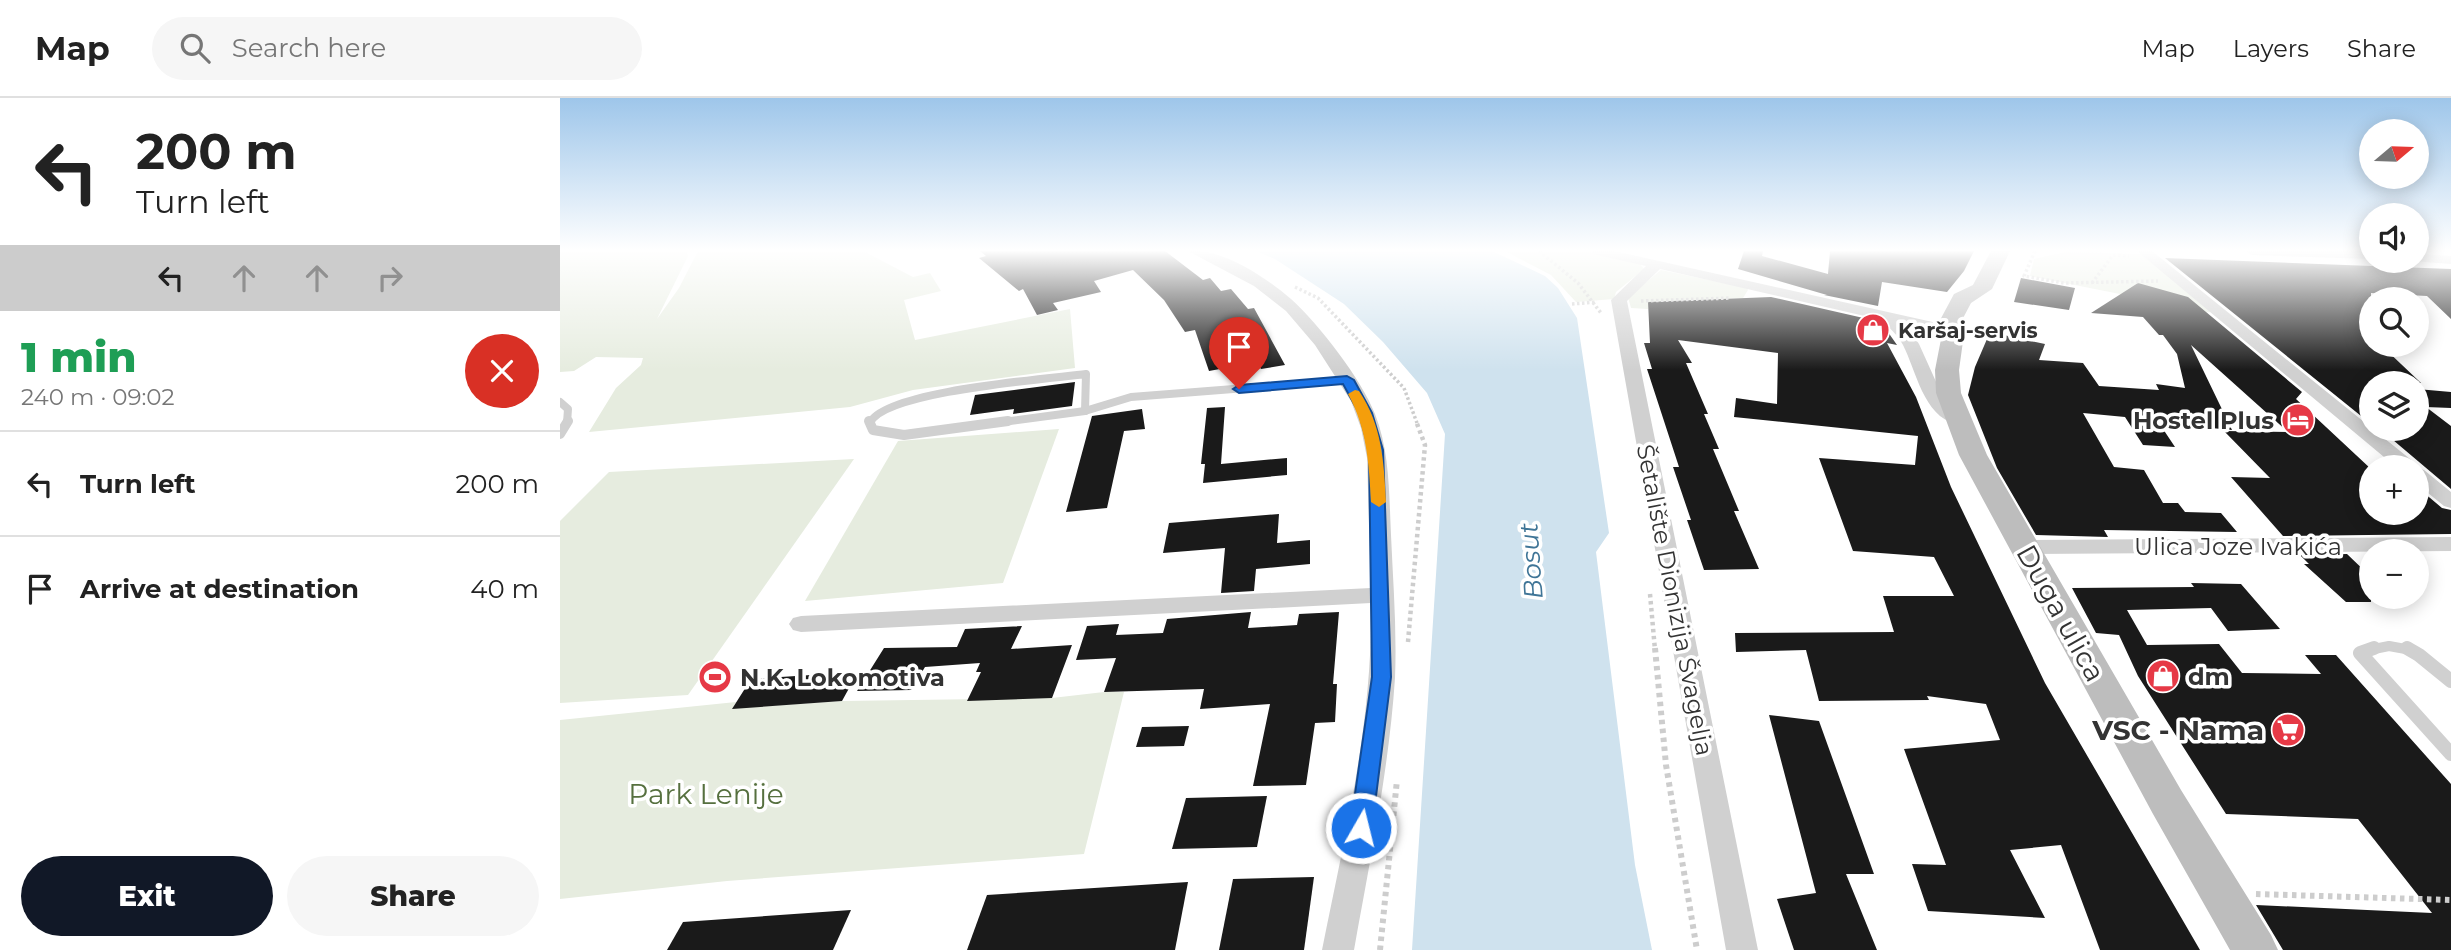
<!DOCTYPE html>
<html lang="en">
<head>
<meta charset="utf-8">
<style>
	body { margin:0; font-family:Montserrat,sans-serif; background:#f6f6f6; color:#222; height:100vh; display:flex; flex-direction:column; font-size:26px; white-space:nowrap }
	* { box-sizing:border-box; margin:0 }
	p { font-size:23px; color:#767676 }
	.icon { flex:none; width:38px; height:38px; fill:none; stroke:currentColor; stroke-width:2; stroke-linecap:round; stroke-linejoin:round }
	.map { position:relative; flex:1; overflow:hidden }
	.panel { display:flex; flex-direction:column; background:#fff; width:560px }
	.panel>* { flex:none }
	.banner { background:#fff; color:#222; overflow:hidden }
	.needle { width:46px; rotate:71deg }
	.tools { position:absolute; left:1799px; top:21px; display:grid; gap:14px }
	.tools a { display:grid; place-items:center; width:70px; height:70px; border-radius:50%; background:#fff; box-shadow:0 4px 18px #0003; font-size:35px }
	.pin { position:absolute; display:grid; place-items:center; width:60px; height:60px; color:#fff; margin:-72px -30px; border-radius:50% 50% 50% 0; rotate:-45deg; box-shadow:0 0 7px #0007 }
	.pin .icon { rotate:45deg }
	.me { position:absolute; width:77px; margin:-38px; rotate:8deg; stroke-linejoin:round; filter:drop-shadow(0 0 5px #0008) }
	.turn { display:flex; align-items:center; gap:24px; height:147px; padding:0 21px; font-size:32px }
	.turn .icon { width:91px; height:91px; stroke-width:2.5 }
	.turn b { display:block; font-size:49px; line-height:60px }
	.lanes { display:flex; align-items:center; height:66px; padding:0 21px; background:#0003; justify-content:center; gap:35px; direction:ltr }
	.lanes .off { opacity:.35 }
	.round { display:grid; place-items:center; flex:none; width:74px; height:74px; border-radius:37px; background:#f6f6f6 }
	.overview { display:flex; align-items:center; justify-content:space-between; height:119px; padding:0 21px }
	h1 { font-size:42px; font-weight:800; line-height:52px; color:#1e9e55 }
	.action { display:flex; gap:14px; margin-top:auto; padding:14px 21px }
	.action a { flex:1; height:80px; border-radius:42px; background:#111827; color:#fff; font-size:28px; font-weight:800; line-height:80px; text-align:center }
	.action a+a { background:#f6f6f6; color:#222 }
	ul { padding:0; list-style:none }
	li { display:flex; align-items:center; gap:21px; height:105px; padding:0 21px; border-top:2px solid #e0e0e0 }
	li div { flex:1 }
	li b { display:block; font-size:26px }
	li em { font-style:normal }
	header { display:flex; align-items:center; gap:42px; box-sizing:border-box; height:98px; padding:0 35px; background:#fff; border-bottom:2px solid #e0e0e0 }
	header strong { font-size:33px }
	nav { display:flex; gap:38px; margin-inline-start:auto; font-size:24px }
	.search { width:490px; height:63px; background:#f6f6f6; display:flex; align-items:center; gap:18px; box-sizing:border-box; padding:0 24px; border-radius:38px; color:#767676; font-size:26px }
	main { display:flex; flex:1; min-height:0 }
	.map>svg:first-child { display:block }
</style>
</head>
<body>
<header>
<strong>Map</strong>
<div class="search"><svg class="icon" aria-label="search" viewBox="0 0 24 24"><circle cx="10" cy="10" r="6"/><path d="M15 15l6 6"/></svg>Search here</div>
<nav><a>Map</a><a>Layers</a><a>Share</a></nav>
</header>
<main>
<section class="panel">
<div class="banner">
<div class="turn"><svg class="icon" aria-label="left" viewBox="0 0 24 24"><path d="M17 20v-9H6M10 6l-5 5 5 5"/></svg><div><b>200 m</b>Turn left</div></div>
<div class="lanes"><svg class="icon" aria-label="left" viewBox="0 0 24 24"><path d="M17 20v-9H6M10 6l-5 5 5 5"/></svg><svg class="icon off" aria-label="ahead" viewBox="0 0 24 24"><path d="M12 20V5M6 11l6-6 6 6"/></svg><svg class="icon off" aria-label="ahead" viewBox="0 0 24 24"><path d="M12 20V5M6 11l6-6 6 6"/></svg><svg class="icon off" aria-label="right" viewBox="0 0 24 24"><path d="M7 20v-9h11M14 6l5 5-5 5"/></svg></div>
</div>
<div class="overview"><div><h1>1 min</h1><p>240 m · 09:02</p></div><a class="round" style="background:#d93025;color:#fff"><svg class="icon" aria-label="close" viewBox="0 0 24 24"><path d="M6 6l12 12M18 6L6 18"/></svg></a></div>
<ul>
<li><svg class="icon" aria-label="left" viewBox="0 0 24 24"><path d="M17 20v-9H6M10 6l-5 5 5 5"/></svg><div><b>Turn left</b></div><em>200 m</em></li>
<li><svg class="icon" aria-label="arrive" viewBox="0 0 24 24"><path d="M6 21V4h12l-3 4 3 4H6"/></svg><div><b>Arrive at destination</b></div><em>40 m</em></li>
</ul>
<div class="action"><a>Exit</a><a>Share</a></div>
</section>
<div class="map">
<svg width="1891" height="852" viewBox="0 0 1891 852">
	<rect width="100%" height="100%" fill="#fff"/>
	<g fill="#e6ecdf">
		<path d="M0 153H127L128 158 97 221 119 190 138 153H303L353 179 370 175 381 193 344 202 355 242 510 211 515 270 353 292 290 309 29 334 56 290 81 267 83 260 36 259 14 273 0 274Z"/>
		<path d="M945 153H1025L1080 166 1084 171 1056 194 1054 201 1016 204 991 177Z"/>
		<path d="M1505 154 1585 156 1656 214 1625 215 1570 198 1470 178 1474 161Z"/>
		<path d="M1101 172 1187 190 1188 192 1183 200 1088 204V211L1071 210 1068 199Z"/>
		<path d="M499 331 443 485 245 503 338 343Z"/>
		<path d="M294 361 128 597 0 605V423L49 374Z"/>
		<path d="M544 594H564L524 756 167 783 0 801V622L176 604 173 610 282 603 492 600Z"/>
	</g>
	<path fill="#cfe2ee" d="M696 153H932L985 178 998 190 1017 220 1020 240 1049 435 1036 454 1075 767 1092 852H852L885 336 867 295 823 244 784 206 715 161Z"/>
	<g fill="#1a1a1a">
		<path d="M420 153H605L643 182 650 180 661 193 671 191 688 211 694 210 725 267 701 271 699 268 678 272 676 268 649 273 635 232 625 234 604 202 573 172 534 183 541 194 493 205 498 212 477 217 463 191 459 193 419 160 426 158Z"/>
		<path d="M1184 153H1203L1202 158 1268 176 1270 153H1414L1404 173 1387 194 1322 184 1318 208 1264 197H1267L1178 171Z"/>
		<path d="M1605 160 1891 171V221L1867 198 1811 195V247H1821L1861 285H1811V326Z"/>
		<path d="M1461 180 1515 190 1509 212 1454 204Z"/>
		<path d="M1578 185 1628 199 1742 294 1736 301 1811 371V415H1857V389L1882 410 1891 412V436L1723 438 1671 379 1710 380 1664 333 1728 334 1631 247 1672 332 1599 325 1615 349 1583 347 1565 319 1523 315 1554 369 1584 372 1603 405H1618L1625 414 1661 415 1677 434 1544 432 1548 439 1476 437 1437 370 1408 297 1415 269 1430 234 1485 246 1479 262 1523 265 1539 288 1599 292 1596 286 1625 290 1617 256 1603 237H1599L1583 219 1531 215Z"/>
		<path d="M1211 199 1321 224 1337 247 1327 245 1356 299 1391 389 1485 585 1640 852H1540L1501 747 1450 752 1485 820 1368 813 1352 766 1386 767 1344 651 1440 642 1426 606 1367 598 1369 602 1259 603 1246 552 1176 554 1175 535 1334 534 1323 498H1394L1374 459 1293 453 1259 360 1355 367 1358 338 1174 319 1176 300 1217 306 1218 255 1118 242 1132 265H1126L1148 316H1144L1159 351H1153L1179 413H1174L1199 471 1144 472 1127 422H1131L1113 369H1119L1087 271H1092L1084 245H1090L1088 204Z"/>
		<path d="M515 284 512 308 453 316 454 311 410 317 415 297Z"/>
		<path d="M1857 291 1891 294V310L1866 309 1891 328V391L1820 331H1857Z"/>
		<path d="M665 309 661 366 727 360V377L643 385 645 366H641L647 310Z"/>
		<path d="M582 311 585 331 564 333 547 410 506 414 532 318Z"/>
		<path d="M719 416 717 445 750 442V466L696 471 694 493 661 495 665 450 603 455 609 425Z"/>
		<path d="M1787 456 1811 479V504H1786L1744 466H1749L1740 457Z"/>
		<path d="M1631 485 1681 486 1720 531 1668 533 1651 510 1567 512 1587 547 1659 546 1682 575 1761 576 1745 557H1776L1891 686V852H1723L1696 807 1872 815 1798 721 1666 716 1578 578 1559 537 1536 535 1512 490 1634 489Z"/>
		<path d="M691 514 688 530 737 527 739 516 779 514 773 586H777L775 624 755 625 746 687 693 688 710 606 640 611 644 591 544 594 556 560 516 562 527 528 559 526 556 537 603 535 607 521Z"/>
		<path d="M462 528 451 551 512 547 492 600 407 603 421 574H416L420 565 365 569 351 592 297 593 324 550 397 549 405 531Z"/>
		<path d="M251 577 246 586 293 583 282 603 172 611 191 581Z"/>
		<path d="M1209 617 1259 623 1314 776H1286L1317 852H1234L1217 801 1256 795Z"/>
		<path d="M629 628 624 648 576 649 582 629Z"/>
		<path d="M707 698 697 749 612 751 626 700Z"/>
		<path d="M754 779 744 852H659L673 781Z"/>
		<path d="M628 784 615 852H407L427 797Z"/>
		<path d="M291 812 273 852H107L123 824Z"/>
	</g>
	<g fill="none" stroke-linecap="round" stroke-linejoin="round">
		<g stroke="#cdcdcd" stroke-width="3.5" stroke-dasharray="2.5 2.5" stroke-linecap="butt">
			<path d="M979 153 1018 185 1041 215"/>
			<path d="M1475 153 1464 178 1504 185 1598 183"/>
			<path d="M1532 185 1553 157 1569 158"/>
			<path d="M735 189 758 200 844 290 857 325"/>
			<path d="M1081 203 1170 200"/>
			<path d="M1012 206 1037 204"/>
		</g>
		<g stroke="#cdcdcd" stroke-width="4.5" stroke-dasharray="3.5 3.5" stroke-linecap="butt">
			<path d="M1090 496 1095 552"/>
			<path d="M848 544 865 347 856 323"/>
		</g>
		<g stroke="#cdcdcd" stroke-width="6" stroke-dasharray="4.5 4.5" stroke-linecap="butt">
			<path d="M1095 550 1106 667 1137 852"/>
			<path d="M1696 796 1891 802"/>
			<path d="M820 852 837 682"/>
		</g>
		<g stroke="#d0d0d0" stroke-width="8">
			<path d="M0 304 8 311 7 325"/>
			<path d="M525 313 571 299 787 282"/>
			<path d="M310 325C324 293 487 281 526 276L525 313"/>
			<path d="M435 325 525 313"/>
		</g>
		<g stroke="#d0d0d0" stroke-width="10">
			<path d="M309 323 313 332 344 337 448 323"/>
			<path d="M0 336 8 323"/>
			<path d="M1809 552 1829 548 1851 552"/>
		</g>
		<g stroke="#d0d0d0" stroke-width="14">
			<path d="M1814 550 1800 555 1891 656"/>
			<path d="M1847 550 1859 557 1891 583"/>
		</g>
		<g fill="#d0d0d0" fill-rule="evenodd">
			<path d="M628 153C663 150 705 179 731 201 759 226 802 282 815 316 830 354 829 396 831 437 833 484 837 532 835 580 829 671 810 762 794 852H762C785 737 813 623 811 505L241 534 233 532 229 526 233 520 241 518 811 490 807 360 801 330 791 303 755 247 726 213 694 188Z"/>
			<path d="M1031 153H1054L1395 229 1403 234 1395 239 1346 227 1359 246 1382 297 1405 321 1396 326C1363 318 1356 272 1343 247 1338 237 1329 230 1322 222L1100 171 1067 203 1198 852H1166L1051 202 1086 168 1033 156Z"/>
			<path d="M1577 153H1592L1855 365 1858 369 1857 370 1864 372 1891 394V410L1884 408 1857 386V369H1836Z"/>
			<path d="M1685 153H1811V161L1692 157Z"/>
			<path d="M1857 156 1891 158V166L1852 163H1857Z"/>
			<path d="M1891 439V453L1464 456 1456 454 1453 449 1456 444 1464 442Z"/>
		</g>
		<path fill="#bdbdbd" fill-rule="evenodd" d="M1431 153H1450L1432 191 1411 205 1401 224 1404 236 1399 272 1401 295 1427 357 1621 692 1711 837 1718 852H1670L1593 716 1399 357 1376 295 1375 272 1382 236 1379 224 1394 196 1413 187Z"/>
	</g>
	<linearGradient id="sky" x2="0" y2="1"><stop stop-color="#9ec6ea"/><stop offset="0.56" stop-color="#fff"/><stop offset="1" stop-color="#fff" stop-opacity="0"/></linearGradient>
	<rect width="1891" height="272" fill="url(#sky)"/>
	<path fill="#1a73e8" stroke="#114b97" stroke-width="2" d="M787 278 794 282 812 315 823 352 831 579 812 730 809 736 801 739 793 736 790 730 812 579 809 352 799 315 783 286 679 295 673 291 679 287Z"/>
	<path fill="#f59e0b" d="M795 292 799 293C822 327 824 364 826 404L819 409 811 404C809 365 807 331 788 296Z"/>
	<defs>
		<symbol id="shop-disc" viewBox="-11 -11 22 22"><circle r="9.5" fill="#e63946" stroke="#fff"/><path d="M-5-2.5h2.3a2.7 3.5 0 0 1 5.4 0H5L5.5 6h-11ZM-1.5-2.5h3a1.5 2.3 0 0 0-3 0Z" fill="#fff"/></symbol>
		<symbol id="hotel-disc" viewBox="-11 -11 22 22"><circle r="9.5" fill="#e63946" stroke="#fff"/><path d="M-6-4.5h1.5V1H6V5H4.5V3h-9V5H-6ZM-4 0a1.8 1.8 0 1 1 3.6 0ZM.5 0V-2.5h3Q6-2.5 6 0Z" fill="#fff"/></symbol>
		<symbol id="stadium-disc" viewBox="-11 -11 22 22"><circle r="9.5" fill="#e63946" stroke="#fff"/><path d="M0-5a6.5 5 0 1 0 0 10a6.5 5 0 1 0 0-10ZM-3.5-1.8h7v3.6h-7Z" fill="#fff"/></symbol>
		<symbol id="supermarket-disc" viewBox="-11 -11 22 22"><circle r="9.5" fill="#e63946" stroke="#fff"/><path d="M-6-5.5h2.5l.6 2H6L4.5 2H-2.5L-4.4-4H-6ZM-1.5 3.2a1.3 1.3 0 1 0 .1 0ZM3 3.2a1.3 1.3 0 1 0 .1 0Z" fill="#fff"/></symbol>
	</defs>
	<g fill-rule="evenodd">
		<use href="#shop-disc" x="1294" y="213" width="38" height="38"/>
		<use href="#hotel-disc" x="1719" y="303" width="38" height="38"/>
		<use href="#shop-disc" x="1584" y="559" width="38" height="38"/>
		<use href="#stadium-disc" x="136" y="560" width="38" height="38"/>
		<use href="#supermarket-disc" x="1709" y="613" width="38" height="38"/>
	</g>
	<g text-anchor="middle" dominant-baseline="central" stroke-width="7" stroke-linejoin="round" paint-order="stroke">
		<g font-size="21" font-weight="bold" fill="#333" stroke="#fff" text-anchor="start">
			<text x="1338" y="232">Karšaj-servis</text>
		</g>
		<g font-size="24" font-weight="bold" fill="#333" stroke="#fff" text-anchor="start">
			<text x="1714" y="322" text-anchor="end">Hostel Plus</text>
			<text x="1628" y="578">dm</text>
			<text x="180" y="579">N.K. Lokomotiva</text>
		</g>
		<g font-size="24" fill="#333" stroke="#fff">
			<text x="1678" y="448">Ulica Joze Ivakića</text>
			<text transform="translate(1115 502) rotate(79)">Šetalište Dionizija Švagelja</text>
		</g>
		<g font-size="26" font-style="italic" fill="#3f7597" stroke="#fff">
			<text transform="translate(971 463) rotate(-94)">Bosut</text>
		</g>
		<g font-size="28" fill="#333" stroke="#fff">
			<text transform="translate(1501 515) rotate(61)">Duga ulica</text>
		</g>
		<g font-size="28" font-weight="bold" fill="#333" stroke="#fff" text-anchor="end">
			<text x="1704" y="632">VSC - Nama</text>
		</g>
		<g font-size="28" fill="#56703f" stroke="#fff">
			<text x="146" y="696">Park Lenije</text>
		</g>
	</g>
</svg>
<div class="tools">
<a><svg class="needle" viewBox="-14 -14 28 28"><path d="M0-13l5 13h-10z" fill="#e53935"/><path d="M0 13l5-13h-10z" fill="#767676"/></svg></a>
<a><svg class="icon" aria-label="sound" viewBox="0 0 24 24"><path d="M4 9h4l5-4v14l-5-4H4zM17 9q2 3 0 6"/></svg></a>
<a><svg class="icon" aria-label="search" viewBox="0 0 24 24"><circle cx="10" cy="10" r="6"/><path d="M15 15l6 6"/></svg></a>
<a><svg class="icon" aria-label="layers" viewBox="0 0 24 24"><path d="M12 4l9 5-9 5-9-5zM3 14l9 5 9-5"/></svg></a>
<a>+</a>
<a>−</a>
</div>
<div class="pin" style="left:679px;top:291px;background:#d93025"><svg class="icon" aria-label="arrive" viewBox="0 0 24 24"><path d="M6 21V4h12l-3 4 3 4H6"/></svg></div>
<svg class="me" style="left:801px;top:730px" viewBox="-20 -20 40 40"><circle r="17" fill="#1a73e8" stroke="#fff" stroke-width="3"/><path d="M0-11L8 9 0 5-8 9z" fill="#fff"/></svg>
</div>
</main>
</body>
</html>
